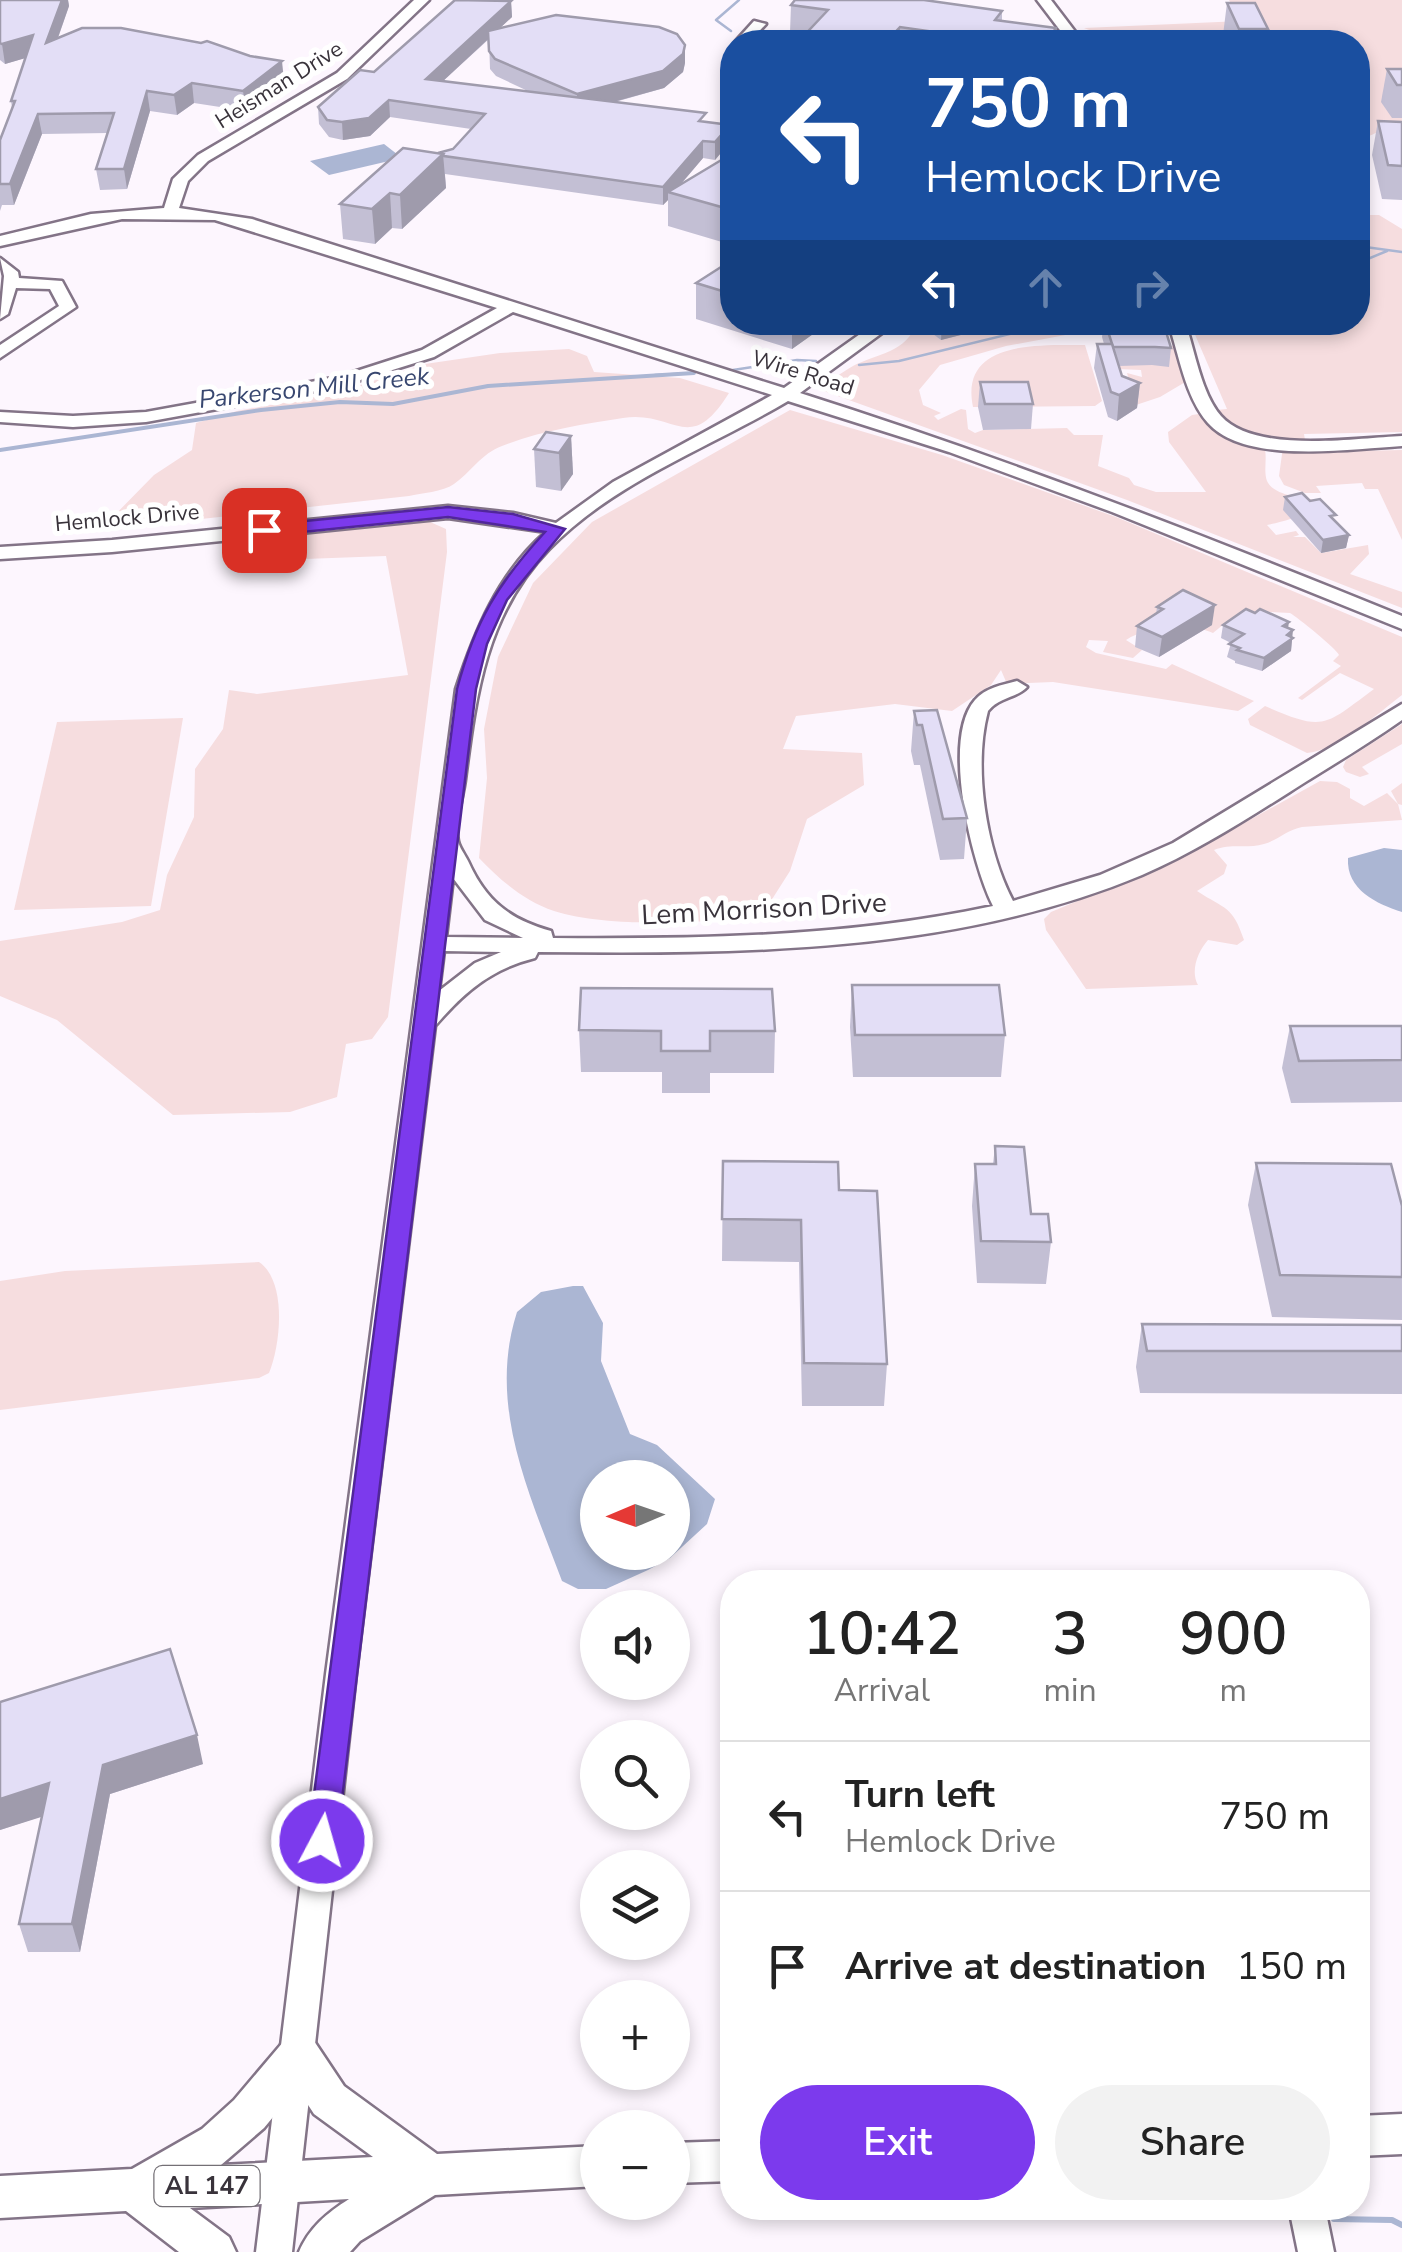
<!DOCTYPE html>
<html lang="en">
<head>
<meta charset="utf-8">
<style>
	body { margin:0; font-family:"Nunito Sans",sans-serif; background:#f2f2f2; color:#222; height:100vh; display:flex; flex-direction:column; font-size:38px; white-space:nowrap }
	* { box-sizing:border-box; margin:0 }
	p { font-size:32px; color:#767676 }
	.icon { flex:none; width:55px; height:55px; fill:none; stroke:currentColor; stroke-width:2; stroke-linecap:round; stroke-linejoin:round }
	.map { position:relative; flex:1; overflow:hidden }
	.sheet { position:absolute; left:720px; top:1570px; width:650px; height:650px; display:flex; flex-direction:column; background:#fff; border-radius:40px; box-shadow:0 5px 15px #0003 }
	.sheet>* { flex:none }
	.banner { position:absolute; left:720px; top:30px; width:650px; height:305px; border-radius:40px; box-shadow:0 5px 15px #0003; background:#1a4fa0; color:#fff; overflow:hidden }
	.needle { width:65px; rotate:268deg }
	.fabs { position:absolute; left:580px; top:1460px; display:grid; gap:20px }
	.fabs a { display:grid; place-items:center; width:110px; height:110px; border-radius:50%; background:#fff; box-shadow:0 5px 15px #0003; font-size:50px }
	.pin { position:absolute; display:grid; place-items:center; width:85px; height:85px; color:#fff; margin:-42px; border-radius:20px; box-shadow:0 5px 15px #0006 }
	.me { position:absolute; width:110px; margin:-55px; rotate:6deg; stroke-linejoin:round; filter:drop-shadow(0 0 8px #0008) }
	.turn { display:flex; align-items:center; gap:35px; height:210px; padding:0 40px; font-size:45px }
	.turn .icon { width:130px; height:130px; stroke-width:2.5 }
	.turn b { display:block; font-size:70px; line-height:85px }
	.lanes { display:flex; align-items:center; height:95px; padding:0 40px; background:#0003; justify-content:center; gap:50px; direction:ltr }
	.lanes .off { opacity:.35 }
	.eta { display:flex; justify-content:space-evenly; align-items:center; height:170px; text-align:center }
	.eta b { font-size:60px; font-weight:600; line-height:70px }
	.primary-button { display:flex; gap:20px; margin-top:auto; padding:20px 40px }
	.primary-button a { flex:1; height:115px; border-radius:60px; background:#7c3aed; color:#fff; font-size:40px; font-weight:600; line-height:115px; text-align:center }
	.primary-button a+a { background:#f2f2f2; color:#222 }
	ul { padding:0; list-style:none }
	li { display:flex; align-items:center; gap:30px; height:150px; padding:0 40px; border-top:2px solid #e0e0e0 }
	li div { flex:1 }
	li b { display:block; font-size:38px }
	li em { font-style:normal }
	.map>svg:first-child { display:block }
</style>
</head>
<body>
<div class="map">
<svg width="1402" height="2252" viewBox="0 0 1402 2252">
	<rect width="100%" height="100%" fill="#fdf6fe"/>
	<g fill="#f6dddf">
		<path d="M1229 0H1402V122C1384 124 1375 138 1358 138V42H1103L1097 33 1084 28 1241 21Z"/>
		<path d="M1358 215H1379L1402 229V432L1304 434 1305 440C1277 440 1230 441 1216 410L1227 409 1190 323 1358 322Z"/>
		<path d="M1018 322 1168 323 1171 331 1150 335 1103 328 1006 346 940 365 919 390 923 405 941 413 934 416 938 420 961 409 966 410 968 429 975 433 983 430 1067 428 1074 435H1103L1098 466 1129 478 1134 485 1156 492H1206L1169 442 1168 432 1192 415 1199 414 1225 435 1264 446C1268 457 1263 470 1267 481 1274 496 1301 497 1315 500 1304 517 1286 521 1267 525L1276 535 1296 531 1299 535 1293 537H1305L1321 553 1368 545 1369 554 1350 574 1402 592V608L1127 500 821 390C829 382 842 372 853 366 876 354 908 352 916 323H923L918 326 926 332Z"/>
		<path d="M1085 345 1102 401 1095 406 973 407C959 340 1040 345 1085 345Z"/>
		<path d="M1174 346 1187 381 1160 397 1136 405 1127 373 1142 377 1141 370 1097 368 1148 347Z"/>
		<path d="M569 349 587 356 594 372 680 378 729 393C689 457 675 410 623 418 584 424 539 431 502 446 482 453 470 473 454 484 443 492 421 493 409 496L128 527 105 525 154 475 192 450 196 423 237 411 336 393 425 364 500 353Z"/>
		<path d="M790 410 942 455 1116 517 1402 637V695C1379 713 1335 751 1307 753L1250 725 1248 719 1265 706C1325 732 1324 726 1374 689L1340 673 1302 700 1298 698 1341 666 1333 661 1339 655C1337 649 1297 617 1290 613L1270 612 1268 616 1224 624 1213 633C1189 622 1146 626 1126 640L1142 650 1133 658 1103 652 1108 641 1089 640 1086 647 1096 653 1166 669 1172 664 1254 701 1238 711 1053 682 1007 684 1001 670 991 685 952 711 895 704 796 716 783 749 862 753 864 785 807 819 790 871 762 915C706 924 608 928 554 911 524 901 500 880 479 858L487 778 484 729 498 657 533 583 592 522Z"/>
		<path d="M1283 447H1308L1311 452 1402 450V540L1378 489H1365L1362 483 1316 486 1321 493H1305L1284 485 1279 476Z"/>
		<path d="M412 514 446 529 447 552 388 1017 372 1039 346 1044 337 1097 290 1112 173 1115 57 1020 0 996V941L122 922 160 910 167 875 194 817 195 769 223 729 229 690 257 694 408 675 386 556 278 560 261 542 264 531Z"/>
		<path d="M183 718 151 906 14 910 57 722Z"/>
		<path d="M1402 724V744L1362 767 1369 774 1360 777 1346 772 1343 767 1346 760Z"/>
		<path d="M1320 781 1337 782 1350 789V798L1364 806 1387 793 1398 804 1391 791 1402 783V805L1398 804 1402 820 1302 827C1287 830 1278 840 1264 844 1247 849 1231 843 1214 850L1227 865 1224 874 1197 891C1226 910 1232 905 1244 940L1237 945 1208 940C1198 951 1190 971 1198 985L1086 989 1046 930 1044 919 1051 912 1181 858Z"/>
		<path d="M259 1262C287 1281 281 1344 269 1373L259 1378 0 1410V1281L65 1271Z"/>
	</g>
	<g fill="#abb6d3" fill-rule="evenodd">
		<path d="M384 144 402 158 329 175 310 161Z"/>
		<path d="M1384 848 1402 850V912C1377 904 1346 890 1348 858Z"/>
		<path d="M573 1286H583L603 1323 601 1361 630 1434 657 1445 715 1499 707 1524 670 1558 648 1570 606 1589H578L562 1581C529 1493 487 1405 517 1312L541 1292ZM598 1478H672V1552H598Z"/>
	</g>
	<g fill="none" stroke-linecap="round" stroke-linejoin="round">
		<g stroke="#abb6d3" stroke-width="2.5">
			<path d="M731 31 716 20 739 0"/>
			<path d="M1358 246 1402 252"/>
			<path d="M1358 263 1387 251"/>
			<path d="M859 365 899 361 1059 322"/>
			<path d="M733 370 797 360 816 361"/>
			<path d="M655 375 694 373"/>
		</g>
		<path stroke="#abb6d3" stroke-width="4" d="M0 450 261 410 340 402 393 404 488 386 694 373"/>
		<path stroke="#abb6d3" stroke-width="6" d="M1334 2219 1392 2220 1402 2225"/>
		<defs>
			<g id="minor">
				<path d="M414 0H429L347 79 208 161 188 181 179 208 252 219 784 388 877 322H897L800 393C1005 458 1203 535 1402 616V629L1112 512 949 452 788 401C709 448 615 481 549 549 486 614 476 694 465 780 463 797 454 824 458 841 459 847 465 855 468 861 486 901 509 919 551 931L553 938C701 939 848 937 993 906 972 864 941 739 975 700 985 688 1002 685 1017 681L1027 687C1017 698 999 697 988 711 973 768 986 849 1013 901L1100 875 1173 843 1402 704V720C1371 742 1339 761 1307 781 1253 815 1200 850 1142 875 953 954 740 954 538 952L535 958C491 969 464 992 435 1026L356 1674 292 2252H256L326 1674 456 689C475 631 498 574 546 532L448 518 112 552 0 559V547L112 540 448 506 513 513 556 523 613 482 772 395 513 312 434 357 338 387 146 422 73 427 0 422V412L73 416 146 412 338 377 422 350 497 308 215 220 122 219 0 246V236L91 214 164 208 173 179 198 155 337 73ZM453 878 485 920 523 938 446 937ZM444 951 501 952 475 963 439 991Z"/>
				<path d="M1037 0H1051L1083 42H1069Z"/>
				<path d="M754 21 766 24 749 42H735Z"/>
				<path d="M0 258 18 272 19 278 62 281 76 307 0 358V345L59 306 50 289 16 288 8 314 0 319 4 276Z"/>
				<path d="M1168 322H1185C1195 351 1201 393 1221 416 1255 454 1356 438 1402 436V446C1350 449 1245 465 1208 423 1185 397 1179 354 1168 322Z"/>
				<path d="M1289 2208H1325L1334 2252H1298Z"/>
			</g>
			<g id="major">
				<path d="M299 2035 314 2041 344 2086 437 2154 598 2146V2186L435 2195 360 2241 350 2252H299C309 2228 327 2213 349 2199L190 2208 229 2237 236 2252H179L126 2211 0 2218V2176L132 2169 202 2129 234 2100 284 2041ZM297 2088 314 2114 373 2157 221 2165 264 2128Z"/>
				<path d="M1402 2114V2154L1358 2156V2116Z"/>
				<path d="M732 2141V2181L672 2183V2143Z"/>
			</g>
		</defs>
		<use href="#minor" stroke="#837487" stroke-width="5"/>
		<use href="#major" stroke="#837487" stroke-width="5"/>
		<use href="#minor" fill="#fff" fill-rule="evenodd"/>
		<use href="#major" fill="#fff" fill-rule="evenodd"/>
	</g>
	<g fill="#c3bfd4" fill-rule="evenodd">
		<path d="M0 0H68L69 6 58 38 284 81 246 111 194 103 177 115 150 111 127 189 100 190 96 169 108 133 42 134 14 205H2L0 211V140L12 108 11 101 25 58 5 64 0 60Z"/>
		<path d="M511 1 512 17 500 28 685 45V63L683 72 664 88 615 102 706 122 730 125V142L715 160 703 158 682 183 732 157V245L668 226V200L663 205 445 174 446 188 402 229 392 228 375 244 343 239 340 204 438 153 453 149 471 129 390 117 370 136 343 140 329 137 319 124 318 107 374 72ZM489 39 490 69 496 76 530 92 443 81Z"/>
		<path d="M1227 3 1268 29 1266 42H1226L1223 35Z"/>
		<path d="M791 5 1002 11V21L1055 38 1059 42H798L806 34 790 32Z"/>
		<path d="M1387 69H1402V118H1392L1381 102Z"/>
		<path d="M1378 121 1402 122V200L1382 199 1372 155Z"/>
		<path d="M732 260V322H830L792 349 696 319V283Z"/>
		<path d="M921 322H1012L941 340 921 325Z"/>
		<path d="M1104 322H1163L1171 348 1169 367 1152 365 1119 366 1122 376 1140 383 1137 408 1117 421 1108 417 1094 368 1097 344H1104L1102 337Z"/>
		<path d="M980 382 1033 404 1031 429 983 430 978 407Z"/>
		<path d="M571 436 573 474 561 491 536 487 534 449Z"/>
		<path d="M1285 497 1310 501 1335 522 1349 535 1346 548 1321 553 1283 510Z"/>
		<path d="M1157 607 1212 625 1159 657 1135 647 1137 626 1156 614Z"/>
		<path d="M1223 625 1288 628 1292 637 1291 651 1262 671 1235 663V661L1227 657 1231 643 1221 638Z"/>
		<path d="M937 710 967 818 964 859 940 860 920 765H914L911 751 914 711Z"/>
		<path d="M852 985 1005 1035 1001 1077H853L850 1027Z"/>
		<path d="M1290 1026H1402V1102L1291 1103 1282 1068Z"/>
		<path d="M579 1030 775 1031 774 1073H710V1093H662V1072H581Z"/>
		<path d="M995 1146 1031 1214 1051 1242 1046 1284 977 1283 972 1206 975 1164H993Z"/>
		<path d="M723 1161 839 1190 887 1364 884 1406H802L799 1262 722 1261Z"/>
		<path d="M1256 1163 1402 1206V1320L1272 1317 1248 1205Z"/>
		<path d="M1142 1324 1402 1325V1394L1140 1393 1136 1367Z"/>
		<path d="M0 1702 203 1764 110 1794 80 1952H28L19 1924 42 1816 0 1830Z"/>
	</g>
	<g fill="#9f9bac">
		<path d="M62 0H68L69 6 49 63 46 43Z"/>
		<path d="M511 1 512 17 427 96 426 79Z"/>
		<path d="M900 27 899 42H886Z"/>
		<path d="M33 35 36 55 5 64 2 44Z"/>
		<path d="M685 45V63L683 72 664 88 577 112V94Z"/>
		<path d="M282 61 284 81 246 111 243 91Z"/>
		<path d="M192 83 194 103 177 115 174 95Z"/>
		<path d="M147 91 150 111 127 189 124 169Z"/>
		<path d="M389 100 390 117 370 136 343 140 342 122Z"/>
		<path d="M38 114 42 134 14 205 10 184Z"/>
		<path d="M730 125V142L715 160V142Z"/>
		<path d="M703 141V158L673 193 668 192V200L663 205V187Z"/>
		<path d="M443 154 446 188 402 229 400 195Z"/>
		<path d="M390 193 392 228 375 244 372 209Z"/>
		<path d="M792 322H830L792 349Z"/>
		<path d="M942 322H1012L941 340Z"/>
		<path d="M1140 383 1137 408 1117 421 1119 395Z"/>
		<path d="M571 436 573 474 561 491 559 453Z"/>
		<path d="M1349 535 1346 548 1321 553 1323 540Z"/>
		<path d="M1215 605 1212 625 1159 657 1162 637Z"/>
		<path d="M1289 622 1287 635 1293 630 1291 651 1262 671 1264 658 1283 626Z"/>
		<path d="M197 1735 203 1764 110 1794 80 1952 72 1924 103 1765Z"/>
		<path d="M49 1783 57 1812 0 1830V1799Z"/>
	</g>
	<g fill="#e3def6" stroke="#9f9bac" stroke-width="2.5">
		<path d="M0 0H62L46 43 82 28H121L201 43 207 41 250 56 282 61 243 91 192 83 174 95 147 91 124 169H96L114 113 38 114 10 184H0V140L15 101H11L33 35 2 44 0 43Z"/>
		<path d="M455 0 511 1 426 79 706 113 699 121 730 125 715 142 703 141 663 187 444 156 443 154 438 153 453 149 485 114 389 100 369 118 342 122 327 120 318 107 360 70 374 72Z"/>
		<path d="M795 0H924L1002 11 995 20 1056 28 1049 38 1060 39 1057 42H972L976 38 900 27 886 42H798L828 10 791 5Z"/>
		<path d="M1227 3H1255L1268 29H1239Z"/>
		<path d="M556 15 659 27 677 34 685 45 683 54 663 71 577 94 495 59 489 51 488 31Z"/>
		<path d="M1387 69H1402V85H1397Z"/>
		<path d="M1378 121 1402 122V166L1388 165Z"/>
		<path d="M403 148 443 154 400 195 390 193 372 209 340 204Z"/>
		<path d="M728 156 732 157V210L668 192Z"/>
		<path d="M732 260V294L696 283Z"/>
		<path d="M1105 322H1163L1171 348 1155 347H1113Z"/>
		<path d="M1097 344H1112L1122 376 1140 383 1119 395 1111 392Z"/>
		<path d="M980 382H1028L1033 404H985Z"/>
		<path d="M546 432 571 436 559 453 534 449Z"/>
		<path d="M1302 493 1310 501 1320 499 1336 515 1330 516 1349 535 1323 540 1285 497Z"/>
		<path d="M1183 590 1215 605 1162 637 1137 626 1163 609 1157 607Z"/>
		<path d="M1246 609 1255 613 1260 609 1289 622 1283 626 1293 630 1287 635 1293 638 1264 658 1237 650 1240 648 1229 644 1244 634 1223 625Z"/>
		<path d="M937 710 967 818 943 819 922 725H917L914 711Z"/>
		<path d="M852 985H999L1005 1035H855Z"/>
		<path d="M581 988 772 989 775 1031H710V1051H661V1031L579 1030Z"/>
		<path d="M1290 1026H1402V1060L1299 1061Z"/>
		<path d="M995 1146 1024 1147 1031 1214H1048L1051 1242 981 1241 975 1164H996Z"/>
		<path d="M723 1161 838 1162 839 1190 877 1191 887 1364 804 1363 801 1220 722 1219Z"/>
		<path d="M1256 1163 1391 1164 1402 1206V1277L1280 1275Z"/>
		<path d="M1142 1324 1402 1325V1351H1147Z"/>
		<path d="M170 1649 197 1735 103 1765 72 1924H19L49 1783 0 1799V1702Z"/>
	</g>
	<path fill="#7c3aed" stroke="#51269a" stroke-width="2.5" d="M448 507 513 514 565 529 507 600 487 644 476 689 337 1841 333 1850 322 1854 312 1850 308 1841 457 689C475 621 498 583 545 532L448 517 264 536 256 530 264 525Z"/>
	<g text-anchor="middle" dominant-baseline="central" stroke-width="10" stroke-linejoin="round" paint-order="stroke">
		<g font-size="22" fill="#39333b" stroke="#fff">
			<text transform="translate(279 85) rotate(-32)">Heisman Drive</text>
			<text transform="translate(803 373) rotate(17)">Wire Road</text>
			<text transform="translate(127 518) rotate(-5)">Hemlock Drive</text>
		</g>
		<g font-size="25" font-style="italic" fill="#384770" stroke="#fff">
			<text transform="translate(314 388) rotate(-6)">Parkerson Mill Creek</text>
		</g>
		<rect fill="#fff" stroke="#747076" stroke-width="2.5" x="154.5" y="2166" width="105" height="40" rx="8"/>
		<g font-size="25" font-weight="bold" fill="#39333b">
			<text x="207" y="2186">AL 147</text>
		</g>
		<g font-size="28" fill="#39333b" stroke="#fff">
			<text transform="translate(764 909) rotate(-3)">Lem Morrison Drive</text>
		</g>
	</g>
</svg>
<div class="fabs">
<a><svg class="needle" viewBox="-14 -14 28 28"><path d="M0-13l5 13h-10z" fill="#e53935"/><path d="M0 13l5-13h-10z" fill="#767676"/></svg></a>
<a><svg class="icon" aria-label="sound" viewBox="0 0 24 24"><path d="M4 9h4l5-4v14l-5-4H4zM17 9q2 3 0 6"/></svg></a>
<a><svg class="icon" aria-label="search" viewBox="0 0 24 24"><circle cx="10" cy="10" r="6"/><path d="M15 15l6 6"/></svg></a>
<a><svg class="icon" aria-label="layers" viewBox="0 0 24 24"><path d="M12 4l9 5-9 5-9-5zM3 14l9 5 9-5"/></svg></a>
<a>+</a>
<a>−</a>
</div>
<div class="pin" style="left:264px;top:530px;background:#d93025"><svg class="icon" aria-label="arrive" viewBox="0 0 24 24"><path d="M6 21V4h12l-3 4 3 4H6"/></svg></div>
<svg class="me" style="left:322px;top:1841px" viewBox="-20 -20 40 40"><circle r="17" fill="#7c3aed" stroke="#fff" stroke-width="3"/><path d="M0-11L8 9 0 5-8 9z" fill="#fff"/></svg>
<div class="banner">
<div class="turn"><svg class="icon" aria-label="left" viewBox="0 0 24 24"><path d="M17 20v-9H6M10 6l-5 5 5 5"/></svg><div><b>750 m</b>Hemlock Drive</div></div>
<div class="lanes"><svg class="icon" aria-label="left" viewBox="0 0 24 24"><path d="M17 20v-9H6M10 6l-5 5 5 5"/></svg><svg class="icon off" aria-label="ahead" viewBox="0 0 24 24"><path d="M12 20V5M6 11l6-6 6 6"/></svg><svg class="icon off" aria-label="right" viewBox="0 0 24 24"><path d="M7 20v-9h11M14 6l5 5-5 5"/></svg></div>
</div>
<section class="sheet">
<div class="eta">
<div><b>10:42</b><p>Arrival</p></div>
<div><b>3</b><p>min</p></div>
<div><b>900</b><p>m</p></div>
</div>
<ul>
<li><svg class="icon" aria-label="left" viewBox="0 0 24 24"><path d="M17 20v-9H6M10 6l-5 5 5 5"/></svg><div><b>Turn left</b><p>Hemlock Drive</p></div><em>750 m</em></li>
<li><svg class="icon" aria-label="arrive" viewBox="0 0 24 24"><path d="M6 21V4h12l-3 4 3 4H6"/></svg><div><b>Arrive at destination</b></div><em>150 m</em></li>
</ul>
<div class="primary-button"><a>Exit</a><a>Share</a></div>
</section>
</div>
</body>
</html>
